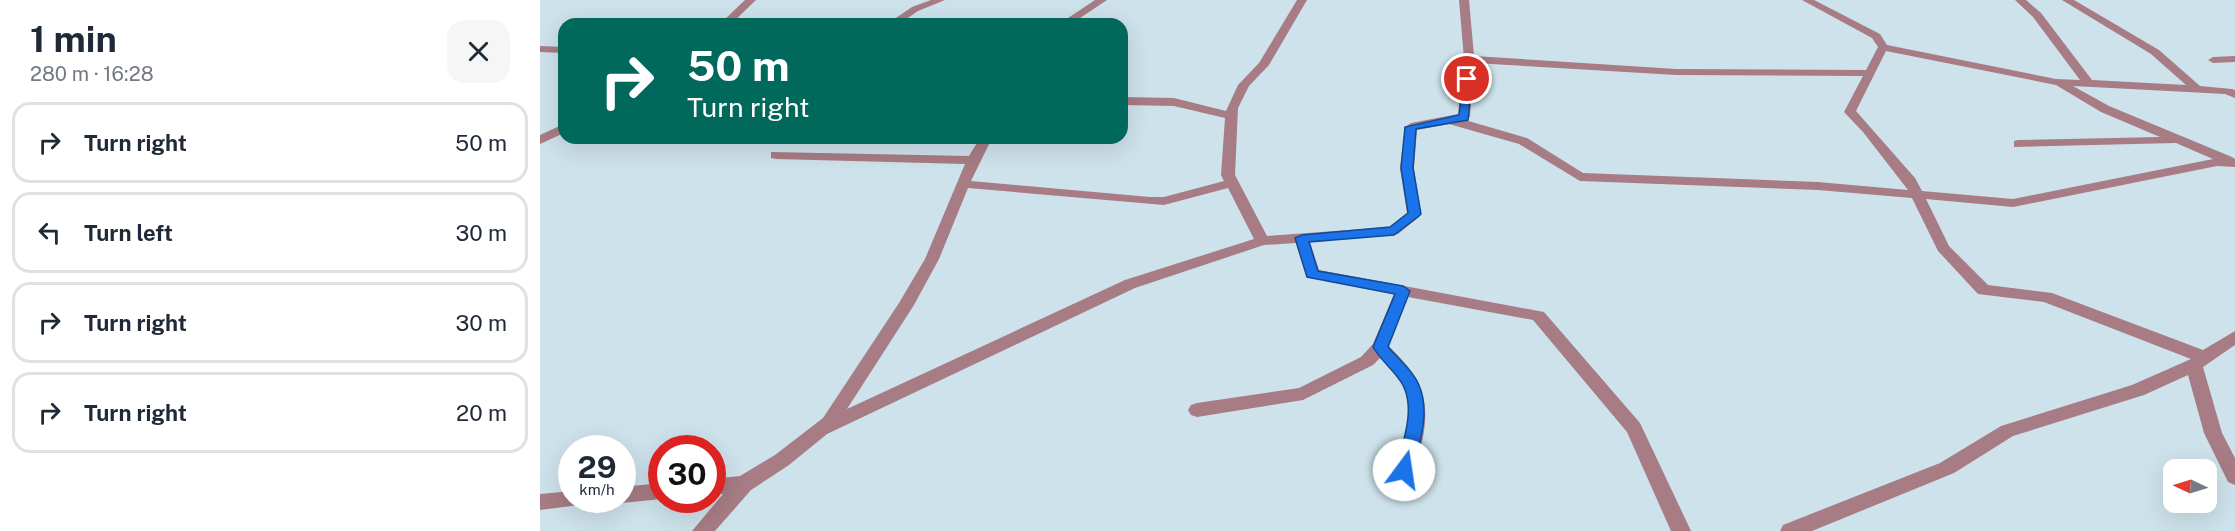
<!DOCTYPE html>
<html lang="en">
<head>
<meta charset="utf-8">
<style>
	body { margin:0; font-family:"Public Sans",sans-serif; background:#f6f6f7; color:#1f2937; height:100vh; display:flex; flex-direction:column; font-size:22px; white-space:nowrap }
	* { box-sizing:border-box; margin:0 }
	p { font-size:20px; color:#747a83 }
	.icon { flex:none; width:33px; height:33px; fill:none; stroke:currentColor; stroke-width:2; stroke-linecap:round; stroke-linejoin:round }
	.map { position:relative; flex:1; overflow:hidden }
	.sheet { display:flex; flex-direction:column; background:#fff; width:540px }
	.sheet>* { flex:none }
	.hud { position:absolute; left:18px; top:18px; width:570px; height:126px; border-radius:18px; box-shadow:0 6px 24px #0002; background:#00695c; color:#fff; overflow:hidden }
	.needle { width:39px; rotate:274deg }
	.fabs { position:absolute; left:1623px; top:459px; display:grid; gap:12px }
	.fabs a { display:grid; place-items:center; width:54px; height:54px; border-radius:12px; background:#fff; box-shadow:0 6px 24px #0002; font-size:30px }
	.speed { position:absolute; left:18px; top:435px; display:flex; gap:12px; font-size:30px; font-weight:700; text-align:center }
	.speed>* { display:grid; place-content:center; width:78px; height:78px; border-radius:50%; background:#fff; box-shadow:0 6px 24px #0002; line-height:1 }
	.speed small { font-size:15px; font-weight:400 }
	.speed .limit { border:9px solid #d22; background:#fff; color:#111 }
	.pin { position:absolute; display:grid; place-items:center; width:51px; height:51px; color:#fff; margin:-26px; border:3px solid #fff; border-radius:50%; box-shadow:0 2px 6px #0007 }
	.me { position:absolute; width:66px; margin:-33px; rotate:14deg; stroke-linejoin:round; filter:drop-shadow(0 0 4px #0008) }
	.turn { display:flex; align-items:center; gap:21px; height:126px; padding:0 30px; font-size:27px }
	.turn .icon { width:78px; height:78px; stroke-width:2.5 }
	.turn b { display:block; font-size:42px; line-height:51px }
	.round { display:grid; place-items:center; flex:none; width:63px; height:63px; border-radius:18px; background:#f6f6f7 }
	.overview { display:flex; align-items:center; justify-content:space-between; height:102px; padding:0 30px }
	h1 { font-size:36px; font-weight:700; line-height:45px }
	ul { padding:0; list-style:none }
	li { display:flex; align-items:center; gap:18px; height:81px; margin:0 12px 9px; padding:0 18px; border:3px solid #e0e1e3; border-radius:18px }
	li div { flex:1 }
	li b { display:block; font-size:22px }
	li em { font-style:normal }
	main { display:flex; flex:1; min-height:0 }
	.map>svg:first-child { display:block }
</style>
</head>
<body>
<main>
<section class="sheet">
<div class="overview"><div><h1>1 min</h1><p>280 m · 16:28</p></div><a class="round"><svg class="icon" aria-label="close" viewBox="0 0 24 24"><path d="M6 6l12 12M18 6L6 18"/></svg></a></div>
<ul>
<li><svg class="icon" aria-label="right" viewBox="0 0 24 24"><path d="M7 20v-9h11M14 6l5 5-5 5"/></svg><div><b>Turn right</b></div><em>50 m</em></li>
<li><svg class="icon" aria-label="left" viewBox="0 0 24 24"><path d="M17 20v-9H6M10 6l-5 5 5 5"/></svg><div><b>Turn left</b></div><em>30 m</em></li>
<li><svg class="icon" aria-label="right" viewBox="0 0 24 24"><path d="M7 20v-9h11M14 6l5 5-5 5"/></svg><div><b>Turn right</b></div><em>30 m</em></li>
<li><svg class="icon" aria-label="right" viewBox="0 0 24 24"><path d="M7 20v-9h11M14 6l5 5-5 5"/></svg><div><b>Turn right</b></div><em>20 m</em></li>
</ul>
</section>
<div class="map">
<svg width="1695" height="531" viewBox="0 0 1695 531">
	<rect width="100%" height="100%" fill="#cee2eb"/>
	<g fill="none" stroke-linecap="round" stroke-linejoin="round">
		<g fill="#a77c84" fill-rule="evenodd">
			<path d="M205 0H216L191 24H180Z"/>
			<path d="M391 0H405L378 11 359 24H347L372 7Z"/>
			<path d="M555 0H567L531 24H519Z"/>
			<path d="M757 0H767L729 65 709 86 698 108 695 175 727 236 849 227 867 213 860 168 865 127 871 123 918 114 924 59 919 0H929L934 56 1136 69 1326 70 1338 47 1332 38 1262 0H1274L1340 34 1347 45 1516 79 1540 80 1493 17 1475 0H1486L1501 13 1552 80 1646 85 1611 54 1522 0H1534L1619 50 1660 86 1692 89 1695 90V98L1685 94 1533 86 1569 106 1692 157 1695 159V167L1677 166 1473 207 1386 199 1409 246 1448 285 1512 293 1663 350 1695 331V345L1663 367 1682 433 1695 458V485L1688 482 1664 433 1648 375 1604 395 1473 436 1414 473 1272 531H1240L1243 525 1400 463 1461 426 1592 385 1651 359 1504 302 1438 294 1398 251 1372 198 1278 190 1040 181 979 144 909 124 877 130 874 168 881 214 879 217 858 234 853 235 770 242 779 270 1004 312 1100 423 1151 531H1131L1087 432 993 320 868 297 849 346C859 357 871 368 878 382 895 416 878 457 869 491L866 497 859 499 852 497 849 491C859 459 879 415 861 383 856 373 847 365 840 358L833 365 763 400 657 417 651 415 648 410 651 405 657 403 759 388 821 357 833 344 854 294 767 277 756 243 724 245 595 288 287 434 249 465 211 490 175 531H152L183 494 172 495V479L200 476 235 455 283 418 359 303 385 259 425 164 236 159 231 158V152L429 156 440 138H452L431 181 610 197H624L684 181 681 175 685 118 634 106 582 105V97L634 98 686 111 698 85 719 63ZM1346 51 1516 85 1561 112 1620 137 1478 140 1474 141V147L1636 143 1673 159 1473 199 1382 191 1375 178 1316 111ZM934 63 1136 75 1323 76 1304 112 1323 132 1368 190 1278 182 1043 173 987 138 925 120 930 117ZM428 188 624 205 688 188 714 239 585 280 307 409 374 305 399 259Z"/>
			<path d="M0 46 24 47V53L0 52Z"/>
			<path d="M1695 56V62L1673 63 1668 60 1673 57Z"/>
			<path d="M24 124V133L0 144V135Z"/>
			<path d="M122 483V499L82 503 74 500H82V487Z"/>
			<path d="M32 491V500H42L39 505 0 510V494Z"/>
		</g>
	</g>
	<path fill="#1a73e8" stroke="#114b97" stroke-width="1.5" d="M924 76 932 79 928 120 876 129 873 168 881 214 879 216 854 235 769 242 778 271 863 286 870 291 848 347C858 358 872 370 878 383 891 411 880 441 873 470L870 474H858L856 470C862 444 876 410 863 385 855 371 841 361 833 347L855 294 767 277 755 238 762 235 850 227 868 213 861 168 865 127 919 115Z"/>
</svg>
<div class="fabs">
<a><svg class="needle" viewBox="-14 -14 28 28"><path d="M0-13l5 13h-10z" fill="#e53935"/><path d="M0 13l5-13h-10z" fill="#747a83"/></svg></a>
</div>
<div class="speed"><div>29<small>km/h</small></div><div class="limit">30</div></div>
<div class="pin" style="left:927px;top:79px;background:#d93025"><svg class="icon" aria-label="arrive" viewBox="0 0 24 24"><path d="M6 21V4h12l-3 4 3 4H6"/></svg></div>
<svg class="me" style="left:864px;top:470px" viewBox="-20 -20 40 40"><circle r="19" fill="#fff"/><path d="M0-13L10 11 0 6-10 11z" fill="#1a73e8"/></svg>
<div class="hud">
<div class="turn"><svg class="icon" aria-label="right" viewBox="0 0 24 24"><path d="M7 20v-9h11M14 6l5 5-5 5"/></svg><div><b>50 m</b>Turn right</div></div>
</div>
</div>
</main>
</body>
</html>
